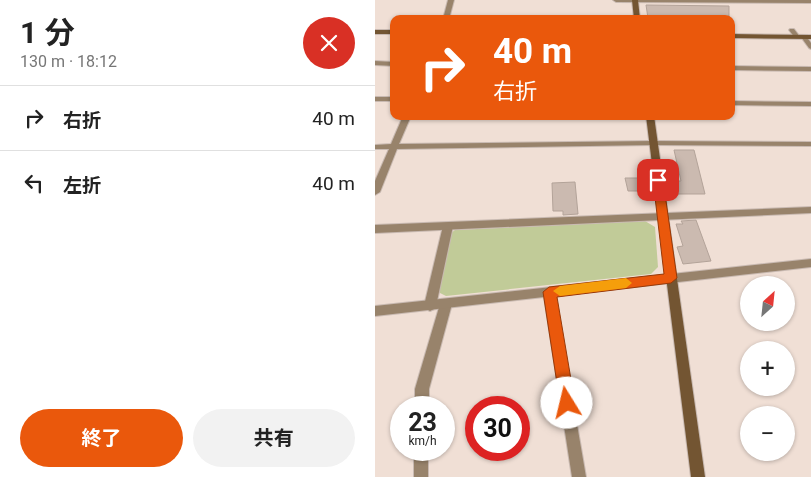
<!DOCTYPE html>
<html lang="ja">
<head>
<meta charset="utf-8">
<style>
	body { margin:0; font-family:Roboto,"Noto Sans JP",sans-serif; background:#f2f2f2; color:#222; height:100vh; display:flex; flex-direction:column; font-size:19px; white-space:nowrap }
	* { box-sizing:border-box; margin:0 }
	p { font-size:16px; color:#767676 }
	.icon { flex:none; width:28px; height:28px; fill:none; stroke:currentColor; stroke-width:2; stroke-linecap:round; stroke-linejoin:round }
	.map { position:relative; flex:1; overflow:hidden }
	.drawer { display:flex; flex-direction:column; background:#fff; width:375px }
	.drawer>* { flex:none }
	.banner { position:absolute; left:15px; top:15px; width:345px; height:105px; border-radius:10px; box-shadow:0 1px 4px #0004; background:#ea580c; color:#fff; overflow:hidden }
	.needle { width:32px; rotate:27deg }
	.fabs { position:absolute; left:365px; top:276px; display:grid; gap:10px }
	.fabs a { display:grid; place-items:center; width:55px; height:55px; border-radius:50%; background:#fff; box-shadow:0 1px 4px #0004; font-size:25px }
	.speed { position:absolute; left:15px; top:396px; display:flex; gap:10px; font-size:25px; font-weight:700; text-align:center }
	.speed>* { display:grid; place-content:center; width:65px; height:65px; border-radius:50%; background:#fff; box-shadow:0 1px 4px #0004; line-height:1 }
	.speed small { font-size:12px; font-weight:400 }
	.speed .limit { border:8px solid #d22; background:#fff; color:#111 }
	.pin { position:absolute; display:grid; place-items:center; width:42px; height:42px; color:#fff; margin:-21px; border-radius:10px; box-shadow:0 2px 8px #0006 }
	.me { position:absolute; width:55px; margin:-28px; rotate:351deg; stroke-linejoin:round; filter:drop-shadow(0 0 4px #0008) }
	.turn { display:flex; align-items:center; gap:18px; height:105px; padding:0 20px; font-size:22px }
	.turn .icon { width:65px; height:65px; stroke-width:2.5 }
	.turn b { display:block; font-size:35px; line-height:42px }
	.round { display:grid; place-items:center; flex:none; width:52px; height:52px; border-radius:26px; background:#f2f2f2 }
	.overview { display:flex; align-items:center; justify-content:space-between; height:85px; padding:0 20px }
	h1 { font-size:30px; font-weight:700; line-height:38px }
	.primary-button { display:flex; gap:10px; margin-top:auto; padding:10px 20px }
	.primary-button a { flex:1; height:58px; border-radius:30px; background:#ea580c; color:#fff; font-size:20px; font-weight:700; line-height:58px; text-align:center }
	.primary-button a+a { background:#f2f2f2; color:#222 }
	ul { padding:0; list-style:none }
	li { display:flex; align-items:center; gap:15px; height:65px; padding:0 20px; border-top:1px solid #e0e0e0 }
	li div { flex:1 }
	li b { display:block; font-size:19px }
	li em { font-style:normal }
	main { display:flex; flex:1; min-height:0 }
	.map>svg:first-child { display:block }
</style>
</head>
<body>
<main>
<section class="drawer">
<div class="overview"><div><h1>1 分</h1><p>130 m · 18:12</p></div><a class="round" style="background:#d93025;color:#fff"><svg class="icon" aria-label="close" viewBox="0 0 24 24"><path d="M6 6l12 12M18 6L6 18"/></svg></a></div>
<ul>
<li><svg class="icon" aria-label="right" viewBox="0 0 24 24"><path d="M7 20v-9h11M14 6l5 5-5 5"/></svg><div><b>右折</b></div><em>40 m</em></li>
<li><svg class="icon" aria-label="left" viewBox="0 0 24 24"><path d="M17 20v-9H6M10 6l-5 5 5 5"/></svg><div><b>左折</b></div><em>40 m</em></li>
</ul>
<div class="primary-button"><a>終了</a><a>共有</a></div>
</section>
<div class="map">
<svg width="436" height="477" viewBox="0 0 436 477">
	<rect width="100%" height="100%" fill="#f0dfd5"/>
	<path fill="#c1cb98" d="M270 221 280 227 283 267 276 274 71 296 63 292 76 233 80 230Z"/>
	<g fill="#cbbab0" stroke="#b3a399">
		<path d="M271 5 354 6V19L273 18Z"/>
		<path d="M299 150H319L330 194H302L301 181H306Z"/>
		<path d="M250 178H266L268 191H253Z"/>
		<path d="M200 182 203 214 188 215V211H178L177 183Z"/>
		<path d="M321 220 336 261 308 264 302 247 308 246 301 224H308L306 221Z"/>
	</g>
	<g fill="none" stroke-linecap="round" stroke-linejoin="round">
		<defs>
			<g id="lane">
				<path d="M73 223 78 226 61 306 59 309 55 311 51 309 49 306 68 226Z"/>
				<path d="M71 299 75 301 77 304 54 389V408H40V389L65 304 67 301Z"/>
				<rect x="39" y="450" width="14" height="27"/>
			</g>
			<g id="street">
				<path d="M73 0H79L74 19H68Z"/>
				<path d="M238 0H436V3L241 2Z"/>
				<path d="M415 29H419L425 37 424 38H420L414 30Z"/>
				<path d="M427 36H431L436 43V49L434 48 426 37Z"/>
				<path d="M0 61 19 62V66L0 65Z"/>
				<path d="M356 66 436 67V71L356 70Z"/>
				<rect x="0" y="97" width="19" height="4"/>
				<path d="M356 101 436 102V106L356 105Z"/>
				<path d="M28 116H36L24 144 278 141 436 142V146L278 145 22 149 5 192 0 195V181L14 149H0V145L16 144Z"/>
				<path d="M436 207V213L0 233V225Z"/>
				<path d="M436 259V267L180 296 211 477H197L169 297 0 316V306Z"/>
			</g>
			<g id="secondary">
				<path d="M257 0H263L265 19H259Z"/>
				<rect x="0" y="30" width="19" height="4"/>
				<path d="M356 34 436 35V39L356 38Z"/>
				<path d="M271 116H279L330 477H316Z"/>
			</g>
		</defs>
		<use href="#lane" stroke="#c9bab2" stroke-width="2"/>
		<use href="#street" stroke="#c9bab2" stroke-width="2"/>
		<use href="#secondary" stroke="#c9bab2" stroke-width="2"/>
		<use href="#lane" fill="#98836b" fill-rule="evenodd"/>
		<use href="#street" fill="#98836b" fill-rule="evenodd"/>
		<use href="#secondary" fill="#735532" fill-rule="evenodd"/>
	</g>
	<path fill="#ea580c" stroke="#983908" d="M283 177 288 180 302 278 296 283 182 297 200 403 197 408 192 411 187 408 185 403 168 292 174 287 289 274 278 180Z"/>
	<path fill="#f59e0b" d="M251 278 257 283 251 288 185 296 178 291 185 286Z"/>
</svg>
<div class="fabs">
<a><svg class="needle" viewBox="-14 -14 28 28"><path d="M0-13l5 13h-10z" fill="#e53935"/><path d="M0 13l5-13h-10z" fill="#767676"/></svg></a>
<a>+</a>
<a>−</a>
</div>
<div class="speed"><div>23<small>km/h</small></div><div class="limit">30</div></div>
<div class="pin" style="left:283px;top:180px;background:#d93025"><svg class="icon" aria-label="arrive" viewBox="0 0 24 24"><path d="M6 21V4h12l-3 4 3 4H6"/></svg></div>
<svg class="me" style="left:192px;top:403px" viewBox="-20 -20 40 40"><circle r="19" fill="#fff"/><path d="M0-13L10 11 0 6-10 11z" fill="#ea580c"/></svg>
<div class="banner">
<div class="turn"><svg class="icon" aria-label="right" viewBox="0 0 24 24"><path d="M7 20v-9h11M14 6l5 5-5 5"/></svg><div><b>40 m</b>右折</div></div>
</div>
</div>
</main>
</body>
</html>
